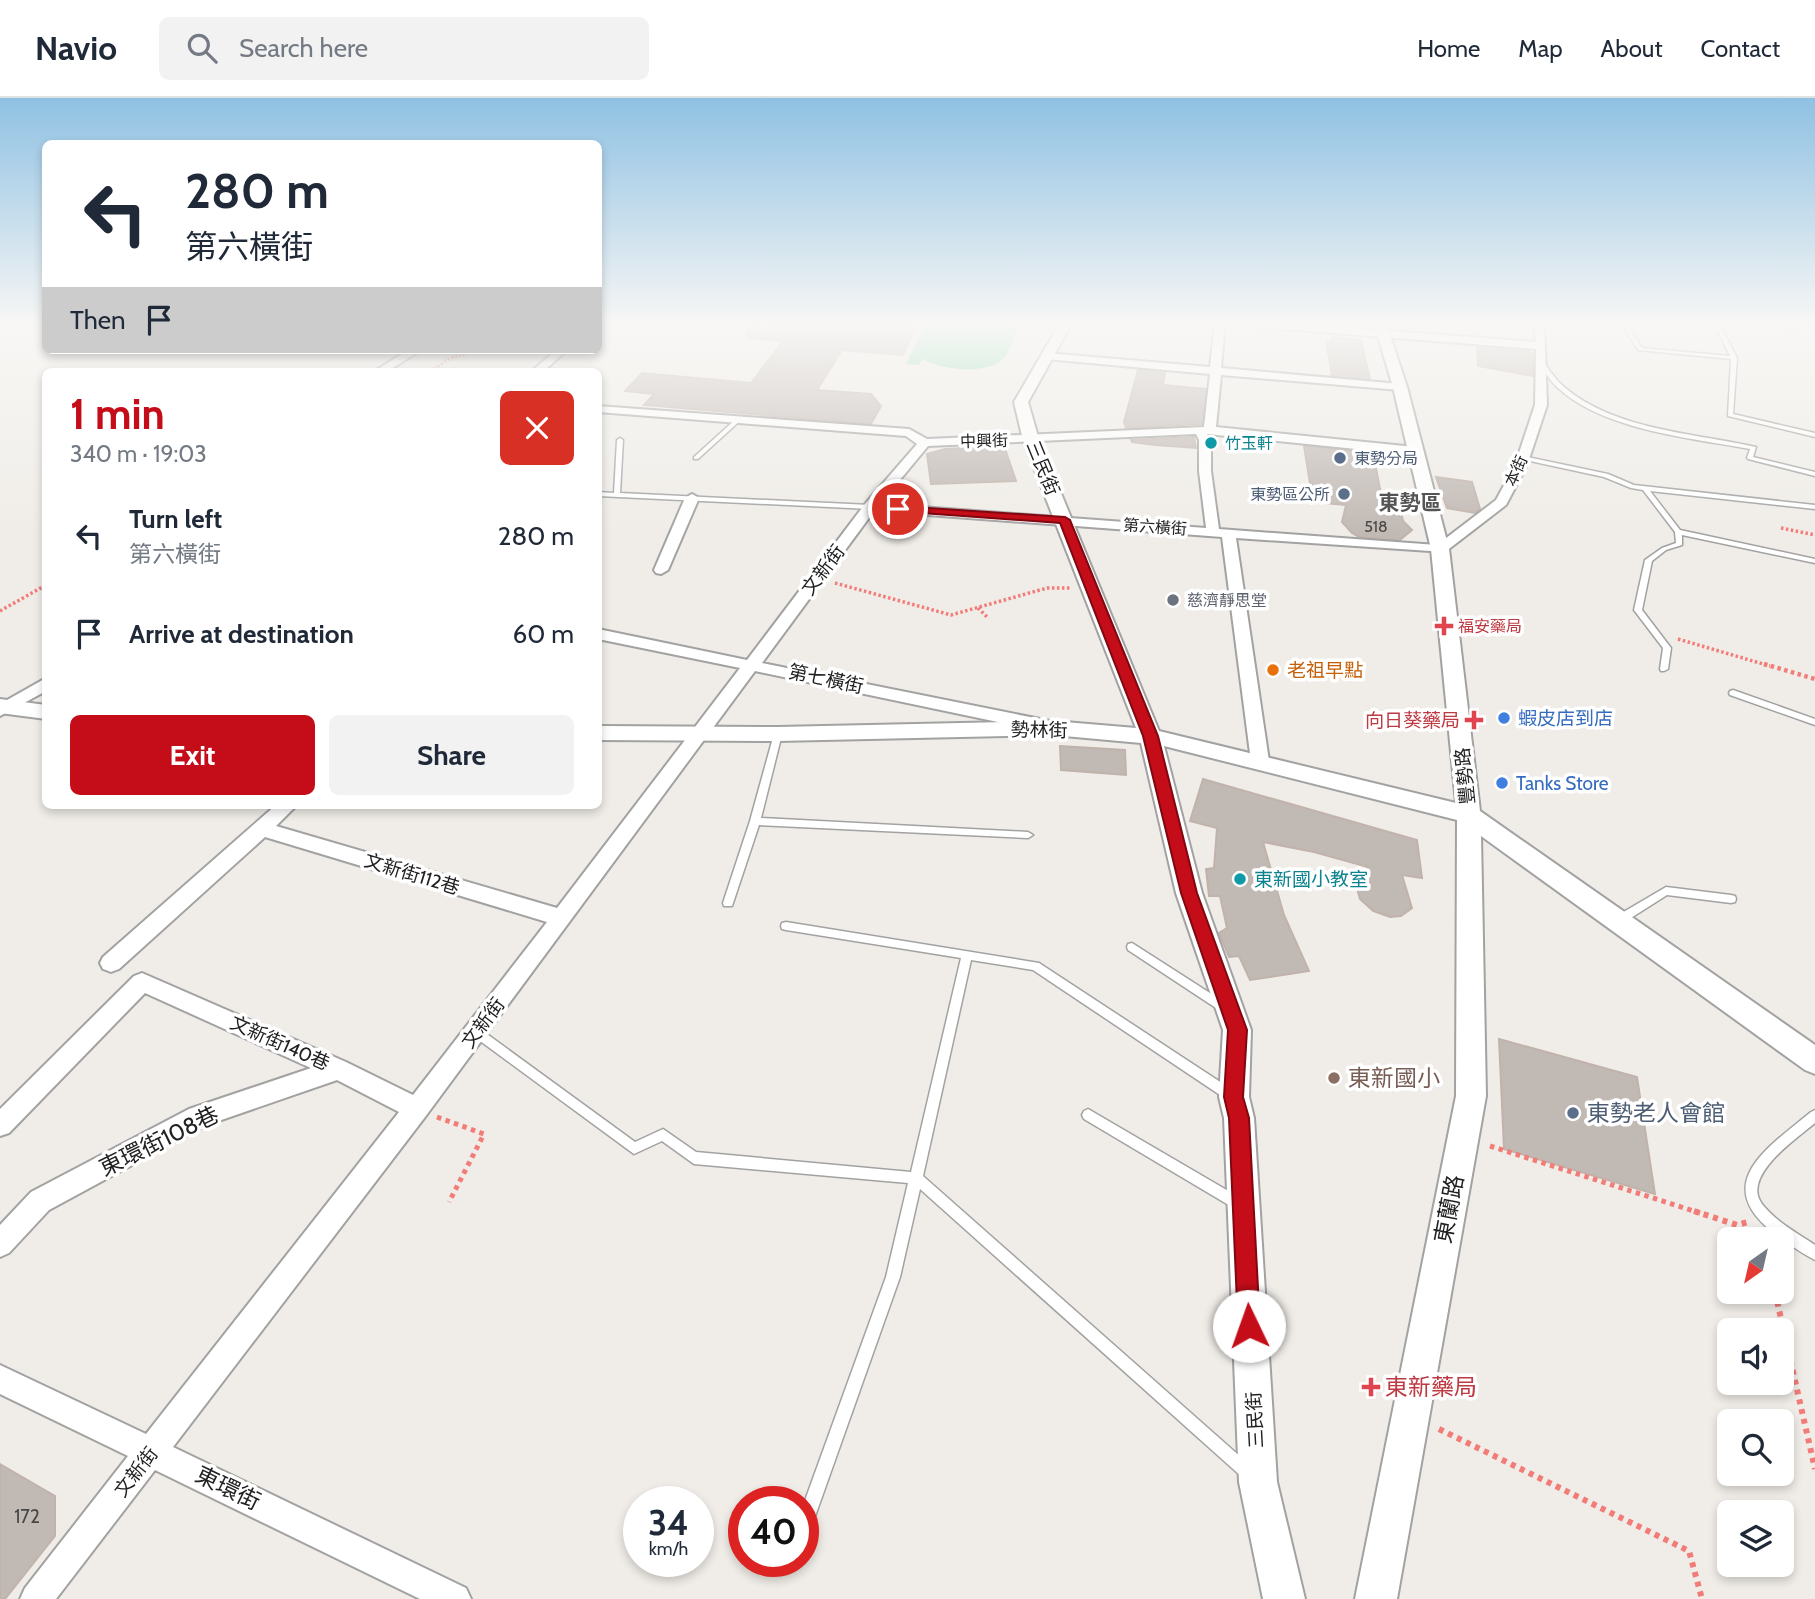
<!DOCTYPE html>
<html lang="en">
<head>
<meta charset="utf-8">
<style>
	body { margin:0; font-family:Cabin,"Noto Sans TC",sans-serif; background:#f2f2f3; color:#1f2937; height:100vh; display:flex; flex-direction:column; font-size:26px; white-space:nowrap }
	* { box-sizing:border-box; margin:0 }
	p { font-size:23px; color:#747a83 }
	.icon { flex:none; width:38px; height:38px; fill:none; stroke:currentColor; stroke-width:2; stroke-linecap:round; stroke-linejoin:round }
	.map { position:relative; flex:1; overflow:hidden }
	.drawer { position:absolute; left:42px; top:270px; width:560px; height:441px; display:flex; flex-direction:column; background:#fff; border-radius:10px; box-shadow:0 4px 10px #0003 }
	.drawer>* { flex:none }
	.top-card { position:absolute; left:42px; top:42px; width:560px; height:214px; border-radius:10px; box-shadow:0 4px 10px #0003; background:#fff; color:#1f2937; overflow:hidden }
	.needle { width:46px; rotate:214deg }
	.tools { position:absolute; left:1717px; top:1129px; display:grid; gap:14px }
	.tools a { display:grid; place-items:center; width:77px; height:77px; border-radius:10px; background:#fff; box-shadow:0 4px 10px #0003; font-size:35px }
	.speed { position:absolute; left:623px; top:1388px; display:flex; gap:14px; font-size:35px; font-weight:700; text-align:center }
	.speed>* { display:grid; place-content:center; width:91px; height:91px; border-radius:50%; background:#fff; box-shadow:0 4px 10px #0003; line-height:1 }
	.speed small { font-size:18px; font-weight:400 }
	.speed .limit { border:10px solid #d22; background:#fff; color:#111 }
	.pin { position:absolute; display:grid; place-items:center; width:60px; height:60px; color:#fff; margin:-30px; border:4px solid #fff; border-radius:50%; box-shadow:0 2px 7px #0007 }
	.me { position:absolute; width:77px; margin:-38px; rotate:357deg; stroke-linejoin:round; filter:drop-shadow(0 0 5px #0008) }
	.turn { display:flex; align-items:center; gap:24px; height:147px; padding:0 28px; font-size:32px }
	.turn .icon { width:91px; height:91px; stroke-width:2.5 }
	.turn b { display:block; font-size:49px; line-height:60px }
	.then { display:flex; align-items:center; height:66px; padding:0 28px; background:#0003; gap:14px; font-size:26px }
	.round { display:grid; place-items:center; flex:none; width:74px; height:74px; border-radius:10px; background:#f2f2f3 }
	.summary { display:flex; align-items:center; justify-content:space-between; height:119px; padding:0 28px }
	h1 { font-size:42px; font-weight:700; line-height:52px; color:#c50c19 }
	.primary-button { display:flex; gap:14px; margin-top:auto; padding:14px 28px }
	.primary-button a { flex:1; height:80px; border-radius:10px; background:#c50c19; color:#fff; font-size:28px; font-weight:700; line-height:80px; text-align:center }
	.primary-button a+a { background:#f2f2f3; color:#1f2937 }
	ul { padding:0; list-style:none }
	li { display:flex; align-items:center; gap:21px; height:98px; padding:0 28px }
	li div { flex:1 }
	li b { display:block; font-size:26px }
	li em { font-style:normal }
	header { display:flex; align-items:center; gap:42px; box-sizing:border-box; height:98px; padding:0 35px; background:#fff; border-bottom:2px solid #e0e1e3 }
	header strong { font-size:33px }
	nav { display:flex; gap:38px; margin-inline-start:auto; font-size:24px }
	.search { width:490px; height:63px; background:#f2f2f3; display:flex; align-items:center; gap:18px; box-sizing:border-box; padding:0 24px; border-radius:10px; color:#747a83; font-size:26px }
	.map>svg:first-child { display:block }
</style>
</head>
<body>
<header>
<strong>Navio</strong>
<div class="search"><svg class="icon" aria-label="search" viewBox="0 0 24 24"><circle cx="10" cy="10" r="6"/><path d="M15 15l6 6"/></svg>Search here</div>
<nav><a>Home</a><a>Map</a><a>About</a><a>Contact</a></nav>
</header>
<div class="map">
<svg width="1815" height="1501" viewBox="0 0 1815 1501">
	<rect width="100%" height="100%" fill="#f0ede8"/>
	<path fill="#8bdab6" d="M926 225H1012L1016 232C1013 241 1010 256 1002 262 983 277 942 272 922 261L919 267 906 266Z"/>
	<g fill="#c1b9b4" stroke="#c1b3ab" stroke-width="2">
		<path d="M748 225H918L903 257 842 252 817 292 871 296 881 308 871 326 644 307 654 296 625 293 642 275 751 285 783 243 747 240Z"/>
		<path d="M1332 239 1361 242 1370 281 1332 277 1326 243 1332 244Z"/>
		<path d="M1477 249 1528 253 1533 256V278L1478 268Z"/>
		<path d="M1138 272 1165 275 1163 287 1206 291 1202 326 1126 330 1124 324Z"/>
		<path d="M1194 339 1196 350 1155 347 1132 344 1131 342Z"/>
		<path d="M1004 348 1016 383 931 386 927 356 945 351Z"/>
		<path d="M1304 348 1373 355 1382 401 1399 403 1403 423 1412 432 1400 442 1359 439 1352 435 1342 424 1346 407 1313 404Z"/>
		<path d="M1436 379 1472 384 1480 411 1475 415 1447 410Z"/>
		<path d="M1060 648 1125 652 1126 677 1061 672Z"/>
		<path d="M1203 681 1417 742 1422 780 1402 777 1412 810 1401 818 1390 819 1373 813 1360 801 1356 787 1368 769 1314 754 1263 744 1284 817 1309 873 1250 882 1239 858 1229 859 1219 835 1227 830 1220 798H1209L1206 771 1214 770 1217 730 1190 723Z"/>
		<path d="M1499 941 1637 979 1655 1096 1504 1051Z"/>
		<path d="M0 1366 55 1398V1438L5 1501H0Z"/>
	</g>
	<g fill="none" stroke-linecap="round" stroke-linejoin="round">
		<defs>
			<g id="service">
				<path d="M1621 225H1626L1642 250 1730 258 1714 225H1719L1737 260 1733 316 1815 335V339L1728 318 1731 261 1638 252Z"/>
				<path d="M1539 263H1543C1549 272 1555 281 1563 288 1613 332 1694 335 1756 349L1753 359 1815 374V378L1748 361 1747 360 1750 351C1691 340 1603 332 1558 290 1550 283 1544 273 1538 264Z"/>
				<path d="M737 320 742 321 698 361H694V359Z"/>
				<path d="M620 340 623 342 620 395 870 407 873 409 870 411 598 398V394L614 395 617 342Z"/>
				<path d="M1523 358 1608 376 1634 387 1815 407V411L1650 393 1680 432 1815 461V465L1682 437V447L1666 452 1652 463 1642 512 1671 550 1668 571 1664 573H1661L1660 571 1663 550 1634 512 1645 462 1662 450 1676 445 1675 434 1643 392 1631 390 1604 379 1521 361V359Z"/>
				<path d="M1733 592 1815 621V627L1730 597 1729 595 1730 593Z"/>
				<path d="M778 633 782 636 761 720 1028 734 1033 737 1028 740 759 727 732 808H724L723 805 750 723 774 636Z"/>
				<path d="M1666 789 1731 797 1735 798 1736 801 1735 804 1731 805 1667 797 1623 825H1615L1614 822 1615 819Z"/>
				<path d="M786 824 1039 865 1234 993 1236 997 1234 1001 1230 1002 1226 1001 1033 872 971 862 923 1078 1252 1369 1255 1374 1252 1379 1247 1382 1242 1379 920 1091 900 1179 812 1427 810 1433 803 1434V1408L886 1179 908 1085 694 1066 662 1043 634 1056 472 937 470 934 472 931 476 929 480 931 635 1044 663 1031 696 1054 911 1074 961 860 786 832 782 831 781 828 782 825Z"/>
				<path d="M1132 845 1227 906 1229 909 1227 912 1223 914 1219 912 1128 852 1127 849 1128 846Z"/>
				<path d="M1088 1011 1242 1101 1243 1105 1242 1109 1237 1111 1232 1109 1084 1021 1082 1017 1084 1013Z"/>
				<path d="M1815 1012V1025C1796 1041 1741 1078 1762 1106 1776 1124 1797 1135 1815 1147V1162C1801 1155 1786 1144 1774 1135 1709 1085 1770 1048 1811 1014Z"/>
			</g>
			<g id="minor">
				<path d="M1215 225H1225L1221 270 1400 286 1406 289 1400 292 1221 277 1216 329 1415 349 1421 353 1415 357 1207 336 1211 342V373L1219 431 1437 447 1496 402 1515 367 1535 307 1536 251 1246 228 1241 225H1287L1536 244 1534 225H1544L1547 307 1527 367 1506 407 1445 454 1236 440 1269 663 1260 669 1251 663 1222 439 874 413 762 565 1050 623 1059 629 1056 633 1050 635 755 573 425 1019 173 1349 466 1490 471 1501H420L155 1372 56 1501H20L25 1490 128 1358 0 1296V1267L146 1336 399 1014 337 982 204 1028 49 1112 9 1155 0 1159V1127L31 1094 189 1011 311 970 145 895 9 1035 0 1038V1011L134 878 142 875 346 964 413 997 547 824 265 739 119 871 111 874 103 871 100 865 103 859 276 707H297L276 728 557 810 740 570 598 541V531L747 562 865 406 917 346 906 338 598 314V308L909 331 927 341 1204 329 1210 276 1046 261 1041 258 1046 255 1210 269ZM1196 336 1199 342V373L1206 430 880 406 928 348Z"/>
				<path d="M1804 225H1815V233Z"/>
				<path d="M408 252H421L388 273H375Z"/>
				<path d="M556 252H567L544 273H532Z"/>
				<path d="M692 396 699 400 668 472 661 476 656 475 654 472 685 400Z"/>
				<path d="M46 580V593L0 618V606Z"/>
			</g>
			<g id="tertiary">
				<path d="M1060 225H1072L1028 304 1039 342 1159 633 1456 705 1431 451 1393 289 1374 225H1386L1407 289 1449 451 1480 713 1815 947V976L1805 972 1481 738 1486 998 1397 1501H1355L1456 998 1457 722 1164 648 1202 795 1251 932 1249 999 1254 1020 1277 1384 1305 1501H1263L1239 1384 1224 1020 1219 999 1223 932 1176 795 1141 645 1053 637 778 643 598 642V628L778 629 1053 623 1136 630 1023 342 1014 304Z"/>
				<path d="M0 601 46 607V621L0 615Z"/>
			</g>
		</defs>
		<use href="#service" stroke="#a2a2a2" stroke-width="3"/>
		<use href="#minor" stroke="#a2a2a2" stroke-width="4"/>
		<use href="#tertiary" stroke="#a2a2a2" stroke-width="4"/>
		<g stroke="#f27c78" stroke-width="2.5" stroke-dasharray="2 2" stroke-linecap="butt">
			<path d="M1781 230 1797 232"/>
			<path d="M452 259 463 252"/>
			<path d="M431 273 449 261 480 252"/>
		</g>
		<g stroke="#f27c78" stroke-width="3.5" stroke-dasharray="2.5 2.5" stroke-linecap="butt">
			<path d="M1781 430 1815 437"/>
			<path d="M835 485 951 517 1047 490H1070"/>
			<path d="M978 510 988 520"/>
			<path d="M0 513 46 487"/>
			<path d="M1678 541 1770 568"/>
		</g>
		<path stroke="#f27c78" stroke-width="4.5" stroke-dasharray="3.5 3.5" stroke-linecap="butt" d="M1764 566 1815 581"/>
		<g stroke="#f27c78" stroke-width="5" stroke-dasharray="4.5 4.5" stroke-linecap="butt">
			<path d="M437 1019 484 1036 449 1104"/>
			<path d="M1490 1048 1700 1115"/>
		</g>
		<g stroke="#f27c78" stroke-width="6" stroke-dasharray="5 5" stroke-linecap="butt">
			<path d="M1694 1113 1737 1127 1748 1124"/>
			<path d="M1775 1194 1815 1371"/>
			<path d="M1439 1331 1689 1453 1702 1501"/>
		</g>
		<use href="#service" fill="#fff" fill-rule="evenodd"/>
		<use href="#minor" fill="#fff" fill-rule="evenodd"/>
		<use href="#tertiary" fill="#fff" fill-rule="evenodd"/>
	</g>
	<linearGradient id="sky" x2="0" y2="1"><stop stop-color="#8fc1e3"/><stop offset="0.52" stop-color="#f8f7f5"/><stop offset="1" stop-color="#f8f7f5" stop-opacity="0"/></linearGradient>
	<rect width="1815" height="435" fill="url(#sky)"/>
	<path fill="#c50c19" stroke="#800810" stroke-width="2" d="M898 408 1065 419 1070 422 1158 638 1197 795 1247 932 1243 999 1249 1020 1260 1228 1257 1236 1249 1239 1241 1236 1238 1228 1229 1020 1224 999 1228 932 1181 795 1143 638 1060 425 894 413 893 411Z"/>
	<g fill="#0f9aa8" stroke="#fff" stroke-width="2.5">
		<circle cx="1211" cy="345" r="7"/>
		<circle cx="1240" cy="781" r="7"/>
	</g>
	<g fill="#5c6f8a" stroke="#fff" stroke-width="2.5">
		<circle cx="1340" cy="360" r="7"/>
		<circle cx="1344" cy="396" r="7"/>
		<circle cx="1573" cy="1015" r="7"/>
	</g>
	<circle fill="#6b7280" stroke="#fff" stroke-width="2.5" cx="1173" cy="502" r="7"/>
	<g fill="#e0444e" stroke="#fff" stroke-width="2.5">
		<path d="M1440.5 517.5h7v7h7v7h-7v7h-7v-7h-7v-7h7z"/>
		<path d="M1470.5 611.5h7v7h7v7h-7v7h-7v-7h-7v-7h7z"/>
		<path d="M1367.5 1278.5h7v7h7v7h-7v7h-7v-7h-7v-7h7z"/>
	</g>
	<circle fill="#e8710a" stroke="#fff" stroke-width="2.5" cx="1273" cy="572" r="7"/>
	<g fill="#3f7fe0" stroke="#fff" stroke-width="2.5">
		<circle cx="1504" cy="620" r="7"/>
		<circle cx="1502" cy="685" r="7"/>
	</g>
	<circle fill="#8d6e63" stroke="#fff" stroke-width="2.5" cx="1334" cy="980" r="7"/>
	<g text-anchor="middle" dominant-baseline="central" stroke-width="7" stroke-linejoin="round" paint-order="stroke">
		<g font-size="16" fill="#212121" stroke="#fff">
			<text transform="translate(984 343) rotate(-2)">中興街</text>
			<text transform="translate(1516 373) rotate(-65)">本街</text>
			<text transform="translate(1155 429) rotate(4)">第六橫街</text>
		</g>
		<g font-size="16" fill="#0d838f" stroke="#fff" text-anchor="start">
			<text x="1225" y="345">竹玉軒</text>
		</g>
		<g font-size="16" fill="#4e5e75" stroke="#fff" text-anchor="start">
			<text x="1354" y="360">東勢分局</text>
			<text x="1330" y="396" text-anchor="end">東勢區公所</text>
		</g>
		<g font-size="16" fill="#494746">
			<text x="1376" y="428">518</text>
		</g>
		<g font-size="16" fill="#5b616d" stroke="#fff" text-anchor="start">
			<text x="1187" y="502">慈濟靜思堂</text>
		</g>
		<g font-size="16" fill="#be3a42" stroke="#fff" text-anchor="start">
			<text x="1458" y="528">福安藥局</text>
		</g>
		<g font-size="19" fill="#212121" stroke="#fff">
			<text transform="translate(1043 370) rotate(68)">三民街</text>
			<text transform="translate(823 472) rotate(-53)">文新街</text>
			<text transform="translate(826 581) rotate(12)">第七橫街</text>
			<text transform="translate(1039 632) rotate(1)">勢林街</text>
			<text transform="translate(1465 678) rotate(-96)">豐勢路</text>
			<text transform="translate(412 776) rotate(17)">文新街112巷</text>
			<text transform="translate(483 925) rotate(-53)">文新街</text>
			<text transform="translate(280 945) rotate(24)">文新街140巷</text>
			<text transform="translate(1255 1322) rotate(-93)">三民街</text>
			<text transform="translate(136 1374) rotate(-52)">文新街</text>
		</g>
		<g font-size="19" fill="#c56008" stroke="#fff" text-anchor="start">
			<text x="1287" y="572">老祖早點</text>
		</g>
		<g font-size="19" fill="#366cbe" stroke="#fff" text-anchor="start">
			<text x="1518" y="620">蝦皮店到店</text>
			<text x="1516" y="685">Tanks Store</text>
		</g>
		<g font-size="19" fill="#be3a42" stroke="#fff" text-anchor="end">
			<text x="1460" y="622">向日葵藥局</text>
		</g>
		<g font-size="19" fill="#0d838f" stroke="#fff" text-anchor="start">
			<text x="1254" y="781">東新國小教室</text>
		</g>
		<g font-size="19" fill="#494746">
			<text x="27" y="1418">172</text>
		</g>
		<g font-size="21" font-weight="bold" fill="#545454" stroke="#fff">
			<text x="1410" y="404">東勢區</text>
		</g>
		<g font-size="23" fill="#785e54" stroke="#fff" text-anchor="start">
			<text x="1348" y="980">東新國小</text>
		</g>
		<g font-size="23" fill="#4e5e75" stroke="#fff" text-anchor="start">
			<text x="1587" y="1015">東勢老人會館</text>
		</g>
		<g font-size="23" fill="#212121" stroke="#fff">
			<text transform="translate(159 1043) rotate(-26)">東環街108巷</text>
			<text transform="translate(1449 1111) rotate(-79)">東蘭路</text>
			<text transform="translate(228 1390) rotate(26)">東環街</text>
		</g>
		<g font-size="23" fill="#be3a42" stroke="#fff" text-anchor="start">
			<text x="1385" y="1289">東新藥局</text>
		</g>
	</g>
</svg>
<div class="tools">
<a><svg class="needle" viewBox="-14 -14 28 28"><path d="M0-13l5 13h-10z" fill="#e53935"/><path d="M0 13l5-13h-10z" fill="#747a83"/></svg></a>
<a><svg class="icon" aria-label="sound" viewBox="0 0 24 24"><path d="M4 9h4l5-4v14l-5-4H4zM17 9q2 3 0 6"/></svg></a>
<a><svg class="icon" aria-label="search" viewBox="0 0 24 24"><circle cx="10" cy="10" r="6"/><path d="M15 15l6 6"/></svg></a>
<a><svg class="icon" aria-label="layers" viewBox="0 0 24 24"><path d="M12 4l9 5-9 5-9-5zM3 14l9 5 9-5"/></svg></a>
</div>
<div class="speed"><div>34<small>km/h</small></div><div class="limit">40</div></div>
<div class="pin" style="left:898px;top:411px;background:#d93025"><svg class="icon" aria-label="arrive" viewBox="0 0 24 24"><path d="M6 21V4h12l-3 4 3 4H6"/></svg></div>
<svg class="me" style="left:1249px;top:1228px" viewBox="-20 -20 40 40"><circle r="19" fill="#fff"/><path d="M0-13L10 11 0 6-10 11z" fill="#c50c19"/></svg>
<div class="top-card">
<div class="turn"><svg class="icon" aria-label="left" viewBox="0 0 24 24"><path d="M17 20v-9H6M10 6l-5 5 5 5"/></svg><div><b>280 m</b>第六橫街</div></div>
<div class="then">Then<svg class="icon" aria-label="arrive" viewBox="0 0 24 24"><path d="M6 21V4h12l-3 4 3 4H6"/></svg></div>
</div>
<section class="drawer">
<div class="summary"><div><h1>1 min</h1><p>340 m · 19:03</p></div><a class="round" style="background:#d93025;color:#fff"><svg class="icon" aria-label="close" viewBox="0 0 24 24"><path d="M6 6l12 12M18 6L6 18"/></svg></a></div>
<ul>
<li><svg class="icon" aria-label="left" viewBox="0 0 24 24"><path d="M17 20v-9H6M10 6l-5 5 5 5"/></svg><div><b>Turn left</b><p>第六橫街</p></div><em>280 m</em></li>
<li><svg class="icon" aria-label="arrive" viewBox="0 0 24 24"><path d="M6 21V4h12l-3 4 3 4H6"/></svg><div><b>Arrive at destination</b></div><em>60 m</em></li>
</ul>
<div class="primary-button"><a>Exit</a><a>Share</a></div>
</section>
</div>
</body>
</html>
